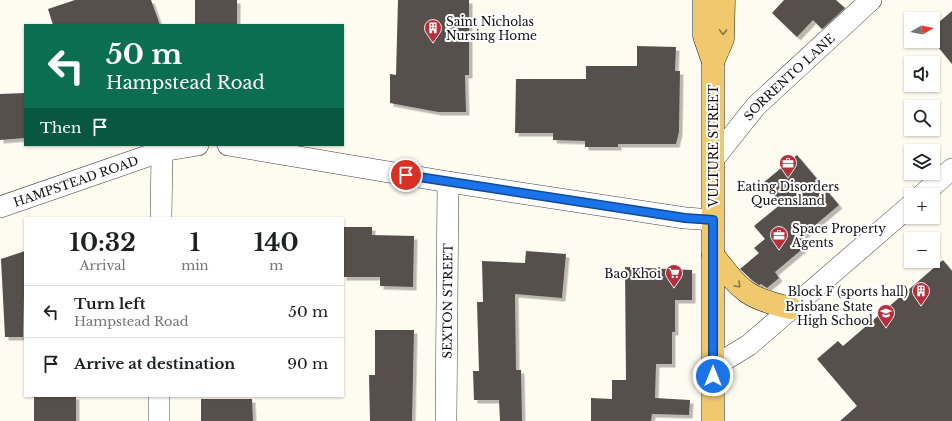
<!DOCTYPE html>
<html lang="en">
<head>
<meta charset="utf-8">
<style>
	body { margin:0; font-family:"Libre Baskerville",serif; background:#f6f6f6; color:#202124; height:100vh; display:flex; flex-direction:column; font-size:15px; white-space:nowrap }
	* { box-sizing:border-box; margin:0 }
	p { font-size:13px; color:#757577 }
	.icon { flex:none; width:22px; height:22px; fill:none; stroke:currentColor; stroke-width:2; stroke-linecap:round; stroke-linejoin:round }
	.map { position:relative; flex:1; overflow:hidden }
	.drawer { position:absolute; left:24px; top:217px; width:320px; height:180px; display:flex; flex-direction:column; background:#fff; border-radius:0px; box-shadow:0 1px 3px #0004 }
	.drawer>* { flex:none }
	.top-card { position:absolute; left:24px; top:24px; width:320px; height:122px; border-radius:0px; box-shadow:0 1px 3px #0004; background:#0b6e4f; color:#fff; overflow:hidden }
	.needle { width:26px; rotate:81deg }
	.tools { position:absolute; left:904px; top:12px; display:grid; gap:8px }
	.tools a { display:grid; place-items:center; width:36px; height:36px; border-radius:0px; background:#fff; box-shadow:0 1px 3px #0004; font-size:20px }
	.pin { position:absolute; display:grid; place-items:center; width:34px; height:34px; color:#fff; margin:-17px; border:2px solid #fff; border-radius:50%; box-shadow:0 1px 4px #0007 }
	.me { position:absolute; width:44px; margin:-22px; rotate:0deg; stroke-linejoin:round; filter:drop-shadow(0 0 3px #0008) }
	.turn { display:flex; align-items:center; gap:14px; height:84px; padding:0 16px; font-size:18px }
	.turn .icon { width:52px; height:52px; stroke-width:2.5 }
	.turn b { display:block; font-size:28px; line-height:34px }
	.then { display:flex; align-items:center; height:38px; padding:0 16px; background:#0003; gap:8px; font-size:15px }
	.eta { display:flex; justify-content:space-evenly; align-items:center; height:68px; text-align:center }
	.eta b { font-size:24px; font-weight:700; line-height:28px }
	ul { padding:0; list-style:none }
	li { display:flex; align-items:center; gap:12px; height:52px; padding:0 16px; border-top:1px solid #e0e0e0 }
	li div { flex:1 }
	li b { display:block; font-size:15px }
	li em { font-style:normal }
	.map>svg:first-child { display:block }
</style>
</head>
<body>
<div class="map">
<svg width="952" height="421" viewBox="0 0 952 421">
	<defs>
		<filter id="shadow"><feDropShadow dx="3.5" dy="3.5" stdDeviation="0" flood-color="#0004"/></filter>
	</defs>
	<rect width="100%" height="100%" fill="#fefbf1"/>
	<g fill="#574f4b" filter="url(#shadow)">
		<path d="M75 0H151L160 25H53L48 9Z"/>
		<rect x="195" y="0" width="42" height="25"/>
		<path d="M398 0H469V75H465L466 112H438L390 103V74L396 75Z"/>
		<path d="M784 0H836L845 8 822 29 813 20 797 37 772 13Z"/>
		<path d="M952 11V64L933 41V27Z"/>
		<path d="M637 46 676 47 675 71H680L679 132 676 144H618V147H585V141L553 140V133H515L516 79H586V66H637Z"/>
		<path d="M25 93V138L0 140V94Z"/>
		<path d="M797 155 839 205 800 238 806 246 775 272 779 278 767 288 761 284 759 285 753 281 740 269 759 253 754 248 765 239 754 226 781 204 763 183Z"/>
		<path d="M343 227H372V235L414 236 413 287 380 286V277H343Z"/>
		<path d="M25 251 23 337H5L1 259Z"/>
		<path d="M526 251 566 254 562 298 515 294 516 370H521L522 421H500L499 400H474L473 371H479L477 302H483L482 261 525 263Z"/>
		<path d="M943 260 952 271V421H840L857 406 817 359 838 341 843 346Z"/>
		<path d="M625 267 692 270V300H675V332H672V364H656L655 398 690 400 689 415 652 414 651 421H591V398L612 399V380H626Z"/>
		<path d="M375 330H414L412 421H370L369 375H375Z"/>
		<rect x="34" y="396" width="42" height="25"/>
		<path d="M201 399H252L253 421H201Z"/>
	</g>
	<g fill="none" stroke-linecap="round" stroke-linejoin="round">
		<defs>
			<g id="minor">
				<path d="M228 145 448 182 685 218 713 220"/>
				<path id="s1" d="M713 160 756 106 871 0"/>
				<path d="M922 195 952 169"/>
				<path id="s2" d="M0 207 162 151 198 145"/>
				<path d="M161 218 162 151"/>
				<path d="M713 364 726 359 749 345 911 205"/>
				<path d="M159 421V396"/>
				<path id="s3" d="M446 421 448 182"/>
			</g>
			<g id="major">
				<path d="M704 0V36L713 62V421"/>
				<path d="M713 62 723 39 724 0"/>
				<path d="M713 255C741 290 745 298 791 308"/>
			</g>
		</defs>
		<use href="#minor" stroke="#414141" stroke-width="22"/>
		<use href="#major" stroke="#1f1f1f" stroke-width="23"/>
		<use href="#minor" stroke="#fff" stroke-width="21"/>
		<use href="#major" stroke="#f0c96f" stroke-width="22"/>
	</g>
	<defs><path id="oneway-chevron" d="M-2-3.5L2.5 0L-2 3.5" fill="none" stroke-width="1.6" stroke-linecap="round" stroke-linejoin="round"/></defs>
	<g stroke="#8a7543">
		<use href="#oneway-chevron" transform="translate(723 32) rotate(92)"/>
		<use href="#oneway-chevron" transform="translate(738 285) rotate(45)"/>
	</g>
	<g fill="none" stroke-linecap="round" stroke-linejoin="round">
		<defs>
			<path id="route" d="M406 175 685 218 713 220V376"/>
		</defs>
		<use href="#route" stroke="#114b97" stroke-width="10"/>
		<use href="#route" stroke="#1a73e8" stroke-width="7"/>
	</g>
	<defs>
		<symbol id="building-pin" viewBox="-11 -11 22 30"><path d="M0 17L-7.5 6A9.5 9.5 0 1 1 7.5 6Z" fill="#b62f3d" stroke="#fff"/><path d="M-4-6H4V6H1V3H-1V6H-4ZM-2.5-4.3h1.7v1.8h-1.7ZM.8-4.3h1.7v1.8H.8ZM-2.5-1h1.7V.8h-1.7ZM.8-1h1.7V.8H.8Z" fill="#fff"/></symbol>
		<symbol id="office-pin" viewBox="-11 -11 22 30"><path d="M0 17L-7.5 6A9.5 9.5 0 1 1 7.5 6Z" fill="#b62f3d" stroke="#fff"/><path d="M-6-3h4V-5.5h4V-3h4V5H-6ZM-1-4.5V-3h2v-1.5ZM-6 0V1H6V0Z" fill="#fff"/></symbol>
		<symbol id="supermarket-pin" viewBox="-11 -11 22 30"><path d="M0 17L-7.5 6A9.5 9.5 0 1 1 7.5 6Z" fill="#b62f3d" stroke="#fff"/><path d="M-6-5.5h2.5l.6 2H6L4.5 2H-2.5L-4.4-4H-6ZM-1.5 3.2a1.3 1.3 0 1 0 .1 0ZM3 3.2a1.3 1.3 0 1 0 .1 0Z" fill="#fff"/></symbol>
		<symbol id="school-pin" viewBox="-11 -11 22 30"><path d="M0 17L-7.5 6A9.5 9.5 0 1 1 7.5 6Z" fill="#b62f3d" stroke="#fff"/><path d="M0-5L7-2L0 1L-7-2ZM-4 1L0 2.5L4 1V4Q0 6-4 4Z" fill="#fff"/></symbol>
	</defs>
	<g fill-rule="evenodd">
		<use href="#building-pin" x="423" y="18" width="20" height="27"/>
		<use href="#office-pin" x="778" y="153" width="20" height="27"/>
		<use href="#office-pin" x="769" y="225" width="20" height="27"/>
		<use href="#supermarket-pin" x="664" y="263" width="20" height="27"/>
		<use href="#building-pin" x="911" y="281" width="20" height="27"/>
		<use href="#school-pin" x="876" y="303" width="20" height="27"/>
	</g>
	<g text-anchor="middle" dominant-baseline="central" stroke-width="4" stroke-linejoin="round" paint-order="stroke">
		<g font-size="12" fill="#0e0e0e" stroke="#fff" text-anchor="end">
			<text x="446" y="21" text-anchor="start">Saint Nicholas<tspan x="446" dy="14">Nursing Home</tspan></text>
			<text x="788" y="186" text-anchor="middle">Eating Disorders<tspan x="788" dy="14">Queensland</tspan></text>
			<text x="792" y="228" text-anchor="start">Space Property<tspan x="792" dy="14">Agents</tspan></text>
			<text x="661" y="273">Bao Khoi</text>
			<text x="908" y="291">Block F (sports hall)</text>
			<text x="873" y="306">Brisbane State<tspan x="873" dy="14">High School</tspan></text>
		</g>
		<g font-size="12" fill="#0e0e0e" stroke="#fff">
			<text stroke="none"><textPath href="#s1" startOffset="113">SORRENTO LANE</textPath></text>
			<text transform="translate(713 146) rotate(-90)">VULTURE STREET</text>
			<text stroke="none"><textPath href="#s2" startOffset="80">HAMPSTEAD ROAD</textPath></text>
			<text stroke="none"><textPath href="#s3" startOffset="120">SEXTON STREET</textPath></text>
		</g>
	</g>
</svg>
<div class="tools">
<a><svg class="needle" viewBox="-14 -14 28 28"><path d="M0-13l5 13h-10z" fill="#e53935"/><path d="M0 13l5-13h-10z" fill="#757577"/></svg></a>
<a><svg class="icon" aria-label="sound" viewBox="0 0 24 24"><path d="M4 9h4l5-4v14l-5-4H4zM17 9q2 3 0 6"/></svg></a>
<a><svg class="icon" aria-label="search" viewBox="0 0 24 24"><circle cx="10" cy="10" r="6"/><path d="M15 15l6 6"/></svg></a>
<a><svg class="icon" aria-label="layers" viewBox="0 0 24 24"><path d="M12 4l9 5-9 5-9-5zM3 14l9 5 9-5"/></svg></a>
<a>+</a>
<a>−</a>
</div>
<div class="pin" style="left:406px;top:175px;background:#d93025"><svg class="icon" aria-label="arrive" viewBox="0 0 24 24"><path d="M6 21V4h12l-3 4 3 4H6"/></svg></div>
<svg class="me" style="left:713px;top:376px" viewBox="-20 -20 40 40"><circle r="17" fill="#1a73e8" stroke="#fff" stroke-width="3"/><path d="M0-11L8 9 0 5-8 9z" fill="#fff"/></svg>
<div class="top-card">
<div class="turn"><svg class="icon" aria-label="left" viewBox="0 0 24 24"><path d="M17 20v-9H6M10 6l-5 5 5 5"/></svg><div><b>50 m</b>Hampstead Road</div></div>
<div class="then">Then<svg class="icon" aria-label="arrive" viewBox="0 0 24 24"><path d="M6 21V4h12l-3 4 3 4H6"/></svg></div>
</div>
<section class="drawer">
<div class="eta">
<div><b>10:32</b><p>Arrival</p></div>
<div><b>1</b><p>min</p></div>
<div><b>140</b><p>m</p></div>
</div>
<ul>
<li><svg class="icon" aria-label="left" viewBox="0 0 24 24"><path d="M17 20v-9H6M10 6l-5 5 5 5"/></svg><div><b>Turn left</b><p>Hampstead Road</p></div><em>50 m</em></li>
<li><svg class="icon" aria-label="arrive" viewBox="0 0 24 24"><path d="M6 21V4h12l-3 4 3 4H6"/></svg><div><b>Arrive at destination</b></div><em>90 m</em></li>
</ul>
</section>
</div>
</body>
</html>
